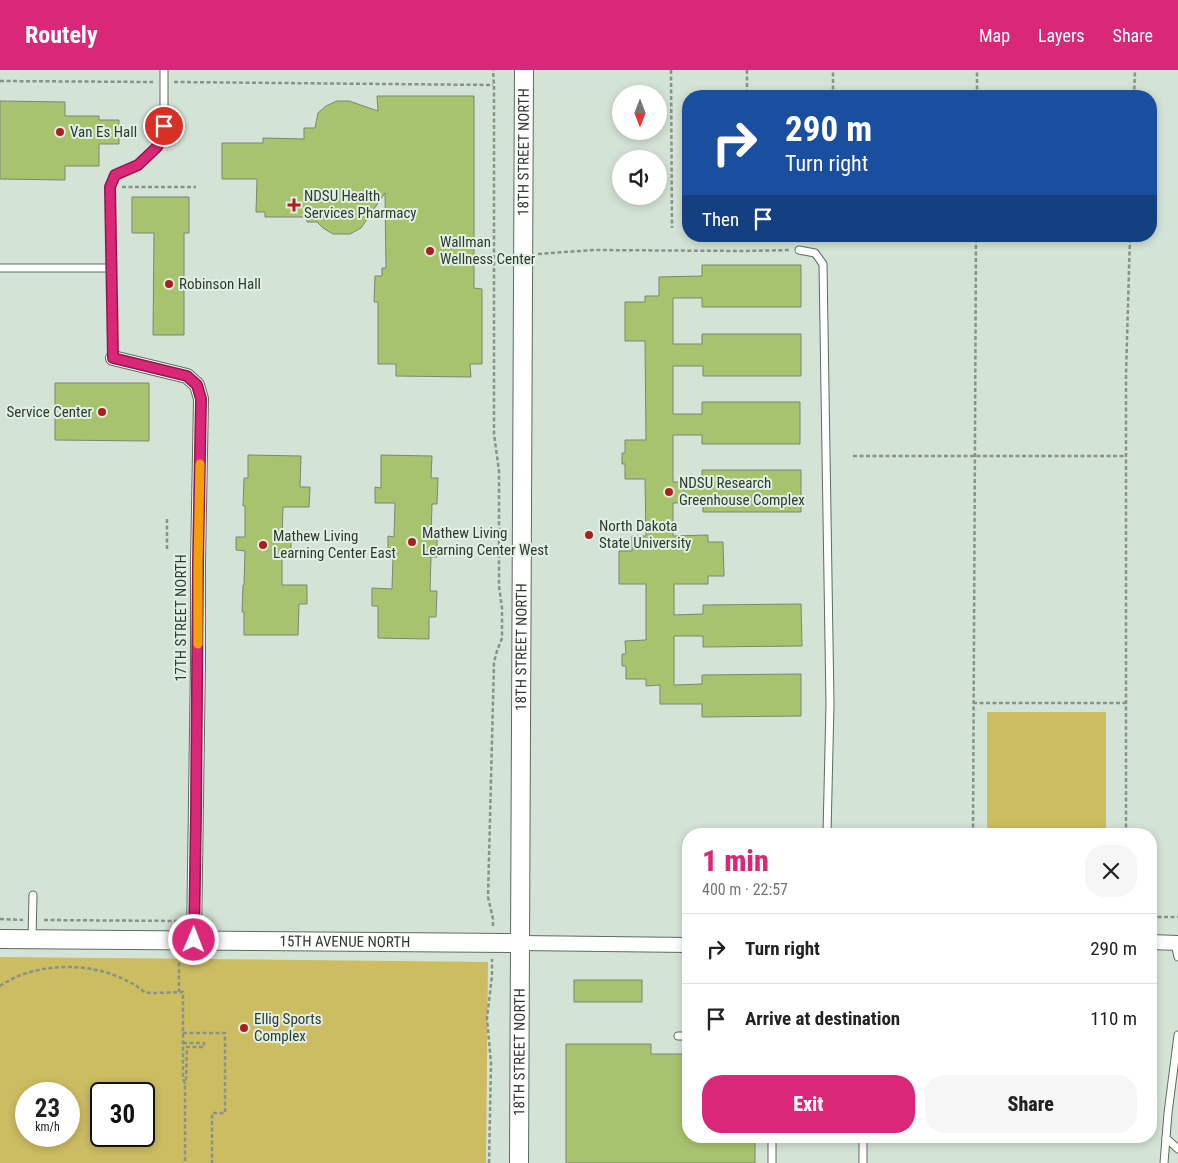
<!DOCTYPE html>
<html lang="en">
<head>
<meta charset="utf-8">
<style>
	body { margin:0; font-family:"Roboto Condensed",sans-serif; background:#f6f6f6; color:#222; height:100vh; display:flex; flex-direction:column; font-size:19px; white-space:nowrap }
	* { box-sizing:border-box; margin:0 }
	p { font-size:16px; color:#767676 }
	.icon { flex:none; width:28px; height:28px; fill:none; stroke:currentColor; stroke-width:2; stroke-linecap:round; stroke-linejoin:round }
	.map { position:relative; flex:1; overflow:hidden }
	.details { position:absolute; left:682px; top:758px; width:475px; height:315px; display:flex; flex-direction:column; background:#fff; border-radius:20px; box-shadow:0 2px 8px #0003 }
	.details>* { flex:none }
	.guide { position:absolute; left:682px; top:20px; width:475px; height:152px; border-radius:20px; box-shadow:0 2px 8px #0003; background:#1a4fa0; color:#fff; overflow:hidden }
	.needle { width:32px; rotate:180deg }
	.tools { position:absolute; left:612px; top:15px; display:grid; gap:10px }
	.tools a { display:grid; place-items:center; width:55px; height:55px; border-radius:50%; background:#fff; box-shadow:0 2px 8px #0003; font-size:25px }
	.speed { position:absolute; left:15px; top:1012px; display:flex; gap:10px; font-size:25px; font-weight:700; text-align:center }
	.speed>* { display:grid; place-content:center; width:65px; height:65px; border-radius:50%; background:#fff; box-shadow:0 2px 8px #0003; line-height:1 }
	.speed small { font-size:12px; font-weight:400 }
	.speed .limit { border:2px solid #111; border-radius:8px; background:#fff; color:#111 }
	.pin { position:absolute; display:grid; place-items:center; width:42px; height:42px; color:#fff; margin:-21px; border:2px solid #fff; border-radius:50%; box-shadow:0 1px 5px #0007 }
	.me { position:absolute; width:55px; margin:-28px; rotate:1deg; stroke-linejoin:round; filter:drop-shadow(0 0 4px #0008) }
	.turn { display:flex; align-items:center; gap:18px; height:105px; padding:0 20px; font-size:22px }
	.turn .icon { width:65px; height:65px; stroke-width:2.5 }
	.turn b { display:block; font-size:35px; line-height:42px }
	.then { display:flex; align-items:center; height:48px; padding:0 20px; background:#0003; gap:10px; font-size:19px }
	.round { display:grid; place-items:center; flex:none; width:52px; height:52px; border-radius:20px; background:#f6f6f6 }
	.head { display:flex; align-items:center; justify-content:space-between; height:85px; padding:0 20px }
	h1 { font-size:30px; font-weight:800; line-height:38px; color:#db2777 }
	.cta { display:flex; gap:10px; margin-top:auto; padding:10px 20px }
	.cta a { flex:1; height:58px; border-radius:20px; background:#db2777; color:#fff; font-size:20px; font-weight:800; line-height:58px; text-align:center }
	.cta a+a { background:#f6f6f6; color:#222 }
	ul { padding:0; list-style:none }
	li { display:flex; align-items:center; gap:15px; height:70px; padding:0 20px; border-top:1px solid #e0e0e0 }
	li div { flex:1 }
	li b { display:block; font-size:19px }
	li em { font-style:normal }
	header { display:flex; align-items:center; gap:30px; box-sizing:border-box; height:70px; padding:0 25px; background:#db2777; color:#fff }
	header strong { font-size:24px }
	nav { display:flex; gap:28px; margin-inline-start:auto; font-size:18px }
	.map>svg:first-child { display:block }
</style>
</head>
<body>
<header>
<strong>Routely</strong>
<nav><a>Map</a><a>Layers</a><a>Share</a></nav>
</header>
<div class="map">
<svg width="1178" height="1093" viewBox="0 0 1178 1093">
	<rect width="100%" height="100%" fill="#d3e3d5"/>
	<g fill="#ccbc62" fill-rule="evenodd">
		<rect x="987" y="642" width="119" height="122"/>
		<path d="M0 887 488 892 486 1093H0ZM26 1024H69V1066H26ZM101 1024H144V1066H101Z"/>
	</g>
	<g fill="#a8c36e" stroke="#7e8574">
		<path d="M377 26H474V218L482 219V294H470L471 307 396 306V294H378V232H374L375 206H382V198H386L385 123 361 158 350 164H333L323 158 317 152H307L306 147H265V142H256L257 109H222V73H263V68L304 69V58H315L318 43 326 36 337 31H349L378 41Z"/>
		<path d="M0 31 65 32V46H99V50H119V74H99V96H65V110L0 109Z"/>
		<path d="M132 127H189V163H184V265H153L154 163H132Z"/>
		<path d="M702 195H801V237H702V228H673V274H702V264H801V306H703V296H673V344H702V332H800V374H702V365H673V412H702V400H801V442H703V432L673 433V466L708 465V472H723L724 506H708V514H674V545L703 544V535L801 534 802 576 703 577V566H674V615L702 614V605L801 604V646L702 647V634H660V615L646 616V609H626V596H622V584H626L625 571 646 570V514H619V481H632V466H646L645 409H625V394H622V383H625V370H646L645 271H625V232H645V226H659V207L702 206Z"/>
		<path d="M55 313H149V371L55 370Z"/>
		<path d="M248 385 301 386 300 417H310L309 437H283L282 467H291V481H282V515H307V534H299L298 565H244V542H242L243 515H244L245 481 236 480V467H245V436H243L244 408H248Z"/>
		<path d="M381 385 432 386 431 408H438L437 434H432L431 467H437V487H431L430 521H437L436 547H429V569L378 568V536H372V518L392 519 393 487H388V466L394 467 395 433H375V417L381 418Z"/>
		<rect x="574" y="910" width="68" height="22"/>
		<path d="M566 974H651V984H689V1066H755V1093H566Z"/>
	</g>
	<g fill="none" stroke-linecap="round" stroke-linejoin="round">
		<defs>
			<g id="service">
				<path d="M799 180 815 183 823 194 830 634 827 764"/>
				<path d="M0 198H112"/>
				<path d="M113 288 110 117 115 105 138 95 157 77 164 56V0"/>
				<path d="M32 869 33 825"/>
				<path d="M1175 873 1178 887"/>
				<path d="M678 966H689"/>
				<path d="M863 1066V1093"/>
				<path d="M1166 1068 1178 1079"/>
				<path d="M772 1093V1066"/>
				<path d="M1164 1093 1168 1043 1178 965"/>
			</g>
			<g id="minor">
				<path d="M113 288 187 306 197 315 201 329 198 493V591L194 870"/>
				<path d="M1151 872 1178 873"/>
				<path d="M520 873 689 875"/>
			</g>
			<g id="tertiary">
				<path id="s1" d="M0 869 520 873"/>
				<path id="s2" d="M519 1093 524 0"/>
			</g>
		</defs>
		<use href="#service" stroke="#5e6c5f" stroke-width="9"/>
		<use href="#minor" stroke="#5e6c5f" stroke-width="16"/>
		<use href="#tertiary" stroke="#5e6c5f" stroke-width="20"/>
		<g stroke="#879288" stroke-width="2.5" stroke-dasharray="4 2.5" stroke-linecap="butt">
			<path d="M671 0 672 158"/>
			<path d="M747 0V26"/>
			<path d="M0 11 153 12"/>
			<path d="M174 12 493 15"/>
			<path d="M833 26V0"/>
			<path d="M977 26V0"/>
			<path d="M1134 26 1135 0"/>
			<path d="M122 117H196"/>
			<path d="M538 184 593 180 743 181 790 180"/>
			<path d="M853 386H1126"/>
			<path d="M167 449V479"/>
			<path d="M973 633H1126"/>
			<path d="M973 764 976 166"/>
			<path d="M1126 764V305L1130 166"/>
			<path d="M1151 847H1178"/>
			<path d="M0 849 23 850"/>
			<path d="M44 850 181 851"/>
			<path d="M493 856V849L488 827 494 592 497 581 502 568V538L499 516V401L494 364V15L493 0"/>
			<path d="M179 886V922"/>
			<path d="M0 916C30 895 77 892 111 904 120 907 128 911 135 915 138 917 142 921 145 922 150 924 176 922 183 922V1009L185 1014V1091L183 1093"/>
			<path d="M183 963H225V1043H212V1093"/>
			<path d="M183 973H204V977H187L186 1011 185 1014"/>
			<path d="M489 1093 491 993 487 948 492 906V889"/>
		</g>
		<use href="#service" stroke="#fff" stroke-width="7"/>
		<use href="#minor" stroke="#fff" stroke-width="14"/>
		<use href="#tertiary" stroke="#fff" stroke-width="18"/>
	</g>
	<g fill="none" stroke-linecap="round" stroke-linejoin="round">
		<defs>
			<path id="route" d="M164 56 157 77 138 95 115 105 110 117 113 288 187 306 197 315 201 329 198 493 196 742 194 870"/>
		</defs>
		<use href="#route" stroke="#8e194d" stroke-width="12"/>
		<use href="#route" stroke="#db2777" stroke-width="9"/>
		<path stroke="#f59e0b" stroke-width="9" d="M198 574V493L200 394"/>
	</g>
	<g fill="#af1e1d" stroke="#e0f0e2" stroke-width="2">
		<circle cx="60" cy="62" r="5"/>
		<path d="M291.5 127.5h5v5h5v5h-5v5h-5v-5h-5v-5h5z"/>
		<circle cx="430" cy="181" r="5"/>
		<circle cx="169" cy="214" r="5"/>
		<circle cx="102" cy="342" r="5"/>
		<circle cx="669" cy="422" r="5"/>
		<circle cx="589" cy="465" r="5"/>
		<circle cx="412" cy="472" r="5"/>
		<circle cx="263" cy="475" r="5"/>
		<circle cx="244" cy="958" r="5"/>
	</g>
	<g text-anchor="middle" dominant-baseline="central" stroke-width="4" stroke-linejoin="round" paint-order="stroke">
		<g font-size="15" fill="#323832" stroke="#e0f0e2" text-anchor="start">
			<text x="70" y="62">Van Es Hall</text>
			<text x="304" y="126">NDSU Health<tspan x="304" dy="17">Services Pharmacy</tspan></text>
			<text x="440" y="172">Wallman<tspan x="440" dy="17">Wellness Center</tspan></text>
			<text x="179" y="214">Robinson Hall</text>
			<text x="92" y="342" text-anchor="end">Service Center</text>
			<text x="679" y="413">NDSU Research<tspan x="679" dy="17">Greenhouse Complex</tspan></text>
			<text x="599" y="456">North Dakota<tspan x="599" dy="17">State University</tspan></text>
			<text x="422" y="463">Mathew Living<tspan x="422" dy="17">Learning Center West</tspan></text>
			<text x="273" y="466">Mathew Living<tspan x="273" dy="17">Learning Center East</tspan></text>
			<text x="254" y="949">Ellig Sports<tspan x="254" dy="17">Complex</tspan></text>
		</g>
		<g font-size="15" fill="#323832" stroke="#e0f0e2">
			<text stroke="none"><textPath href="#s2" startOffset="1011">18TH STREET NORTH</textPath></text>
			<text transform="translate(181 548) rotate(-90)">17TH STREET NORTH</text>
			<text stroke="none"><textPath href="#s2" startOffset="516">18TH STREET NORTH</textPath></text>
			<text stroke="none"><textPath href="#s1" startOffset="345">15TH AVENUE NORTH</textPath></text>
			<text stroke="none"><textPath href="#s2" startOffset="111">18TH STREET NORTH</textPath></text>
		</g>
	</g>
</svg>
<div class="tools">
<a><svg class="needle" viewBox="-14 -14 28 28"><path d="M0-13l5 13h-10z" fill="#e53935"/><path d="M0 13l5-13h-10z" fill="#767676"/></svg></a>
<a><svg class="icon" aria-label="sound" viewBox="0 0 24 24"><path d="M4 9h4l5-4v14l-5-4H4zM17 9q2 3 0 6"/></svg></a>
</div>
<div class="speed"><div>23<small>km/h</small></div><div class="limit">30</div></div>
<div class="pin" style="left:164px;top:56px;background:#d93025"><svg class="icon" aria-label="arrive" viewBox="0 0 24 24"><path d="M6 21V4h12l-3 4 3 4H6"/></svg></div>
<svg class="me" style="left:194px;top:870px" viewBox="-20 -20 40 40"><circle r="17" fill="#db2777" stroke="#fff" stroke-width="3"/><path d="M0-11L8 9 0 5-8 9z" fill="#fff"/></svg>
<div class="guide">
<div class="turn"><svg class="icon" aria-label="right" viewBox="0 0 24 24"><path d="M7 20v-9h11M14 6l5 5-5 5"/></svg><div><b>290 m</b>Turn right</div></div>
<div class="then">Then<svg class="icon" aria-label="arrive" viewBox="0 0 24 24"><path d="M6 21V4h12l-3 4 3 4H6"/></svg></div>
</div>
<section class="details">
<div class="head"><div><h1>1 min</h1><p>400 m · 22:57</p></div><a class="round"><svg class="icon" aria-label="close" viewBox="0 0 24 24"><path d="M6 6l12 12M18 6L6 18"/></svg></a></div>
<ul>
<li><svg class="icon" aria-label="right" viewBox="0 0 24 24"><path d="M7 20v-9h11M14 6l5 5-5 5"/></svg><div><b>Turn right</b></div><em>290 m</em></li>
<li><svg class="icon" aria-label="arrive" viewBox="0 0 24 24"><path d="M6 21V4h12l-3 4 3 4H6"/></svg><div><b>Arrive at destination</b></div><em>110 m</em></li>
</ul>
<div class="cta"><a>Exit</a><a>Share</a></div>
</section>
</div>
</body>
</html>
